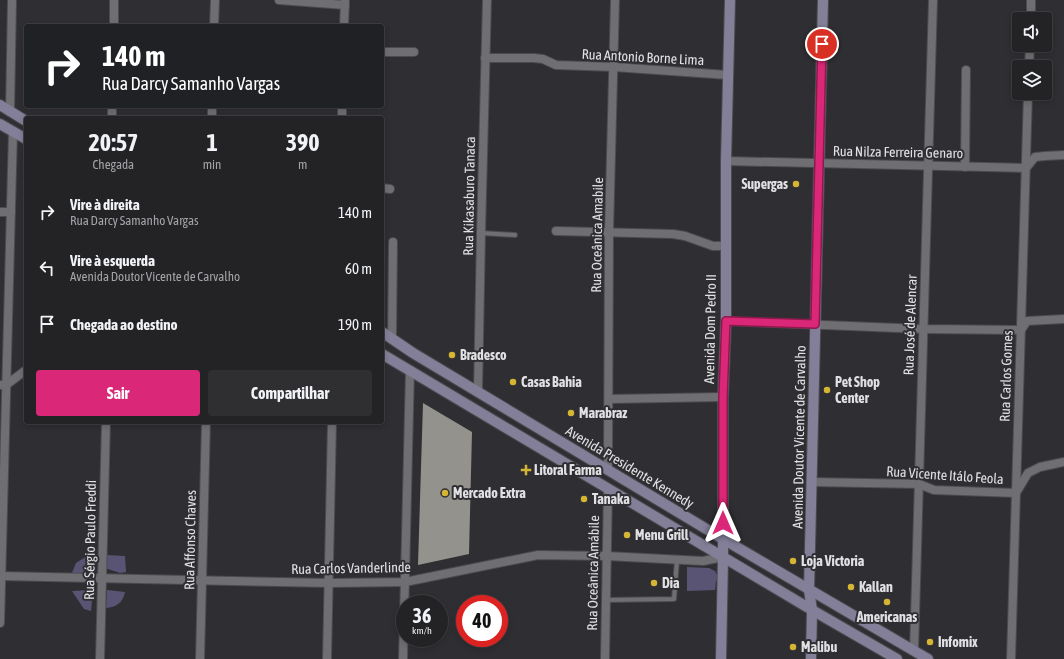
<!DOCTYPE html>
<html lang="pt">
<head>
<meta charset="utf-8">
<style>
	body { margin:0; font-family:"Asap Condensed",sans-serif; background:#2f2f32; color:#f1f3f6; height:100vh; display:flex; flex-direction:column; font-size:15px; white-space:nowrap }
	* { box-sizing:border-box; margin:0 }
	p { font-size:13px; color:#a3a4a7 }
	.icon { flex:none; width:22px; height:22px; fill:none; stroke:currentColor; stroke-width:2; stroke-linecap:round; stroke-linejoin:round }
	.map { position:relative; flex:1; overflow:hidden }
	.sheet { position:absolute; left:24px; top:116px; width:360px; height:308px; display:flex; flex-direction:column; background:#232326; border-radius:4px; box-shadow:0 2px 6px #0003,0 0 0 1px #404043 }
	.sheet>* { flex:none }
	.guide { position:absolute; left:24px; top:24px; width:360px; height:84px; border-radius:4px; box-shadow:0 2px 6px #0003,0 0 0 1px #404043; background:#202124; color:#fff; overflow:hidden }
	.tools { position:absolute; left:1012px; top:12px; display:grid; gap:8px }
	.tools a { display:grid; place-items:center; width:40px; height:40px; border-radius:4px; background:#232326; box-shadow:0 2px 6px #0003,0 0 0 1px #404043; font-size:20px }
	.speed { position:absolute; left:396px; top:595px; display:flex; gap:8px; font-size:20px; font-weight:700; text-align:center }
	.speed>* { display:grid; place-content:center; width:52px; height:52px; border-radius:50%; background:#232326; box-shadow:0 2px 6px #0003,0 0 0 1px #404043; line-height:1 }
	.speed small { font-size:10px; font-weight:400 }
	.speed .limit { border:6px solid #d22; background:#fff; color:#111 }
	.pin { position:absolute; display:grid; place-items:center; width:34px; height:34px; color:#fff; margin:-17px; border:2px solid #fff; border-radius:50%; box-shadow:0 1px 4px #0007 }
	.me { position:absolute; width:44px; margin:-22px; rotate:0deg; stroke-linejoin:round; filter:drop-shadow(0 0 3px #0008) }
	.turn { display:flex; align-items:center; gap:14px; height:84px; padding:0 12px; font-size:18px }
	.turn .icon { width:52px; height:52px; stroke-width:2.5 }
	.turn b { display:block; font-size:28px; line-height:34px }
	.eta { display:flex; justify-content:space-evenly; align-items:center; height:68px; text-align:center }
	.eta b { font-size:24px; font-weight:700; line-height:28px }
	.action { display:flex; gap:8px; margin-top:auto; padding:8px 12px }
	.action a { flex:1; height:46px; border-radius:4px; background:#db2777; color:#fff; font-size:16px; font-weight:700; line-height:46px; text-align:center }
	.action a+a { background:#2f2f32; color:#f1f3f6 }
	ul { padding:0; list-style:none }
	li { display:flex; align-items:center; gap:12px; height:56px; padding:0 12px }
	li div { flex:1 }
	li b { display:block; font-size:15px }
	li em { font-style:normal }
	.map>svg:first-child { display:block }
</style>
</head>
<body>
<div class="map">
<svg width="1064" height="659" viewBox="0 0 1064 659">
	<rect width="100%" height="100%" fill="#2f2f33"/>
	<g fill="#5a5474">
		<path d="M105 555 125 556 126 572 120 573 105 568Z"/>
		<path d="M87 556 93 557 95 573 71 575 76 563Z"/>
		<path d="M687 567 709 568 715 571 719 579 716 581 715 590 687 591Z"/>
		<path d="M93 590 91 611 84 609 72 591Z"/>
		<path d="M107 590 125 592C123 603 116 607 106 608Z"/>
	</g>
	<path fill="#93928c" d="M423 403 472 432 469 554 418 565Z"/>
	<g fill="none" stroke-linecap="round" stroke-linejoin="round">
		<defs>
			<g id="lane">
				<path d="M481 233 515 235"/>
				<path d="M606 600 674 599 677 560"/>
			</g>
			<g id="street">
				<path d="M279 0 345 5"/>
				<path d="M1031 19V0"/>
				<path d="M114 26V0"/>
				<path d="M214 26 215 0"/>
				<path d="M344 26 345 1"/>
				<path d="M382 52H414"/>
				<path d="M485 58H534L543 59 556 65 614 67 728 75"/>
				<path d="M1029 67 1030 45"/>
				<path d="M10 112 12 0"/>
				<path d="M112 118V106"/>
				<path d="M212 118V106"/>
				<path d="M342 118V106"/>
				<path d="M726 161 1026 168 1035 157 1045 156 1064 155"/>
				<path d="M965 167 966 70"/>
				<path d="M382 188 390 189"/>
				<path d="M0 212H11"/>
				<path d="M556 231 673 234 685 236 713 246H726"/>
				<path d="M726 321 923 329 1021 330 1027 321 1064 319"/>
				<path d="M392 339 393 242"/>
				<path d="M0 385H6L26 370"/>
				<path d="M478 392 481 233 487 0"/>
				<path d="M609 399 723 397"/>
				<path d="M608 470 609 232 615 0"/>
				<path d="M812 482 919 484 934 490 1016 493 1028 473 1040 467 1064 462"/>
				<path d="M0 576 330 583 405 582 538 555 607 556 703 561 723 557"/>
				<path d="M0 623 13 131"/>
				<path d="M914 651 933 0"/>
				<path d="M100 659 106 422"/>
				<path d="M200 659 206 422"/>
				<path d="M327 659 332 422"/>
				<path d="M403 659 410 370"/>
				<path d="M605 659 608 488"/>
				<path d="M1011 659 1028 93"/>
			</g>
			<g id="secondary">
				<path d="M0 105 26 121"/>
				<path d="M0 124 26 139"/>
				<path d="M382 332 413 353 723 539 928 659"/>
				<path d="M382 354 812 610 897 659"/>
				<path d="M721 659 723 557V397L726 321V161L730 0"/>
				<path d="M811 659 812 610 809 590 823 0"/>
			</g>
		</defs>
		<use href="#lane" stroke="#4c4b4f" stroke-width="6"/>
		<use href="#street" stroke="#4c4b4f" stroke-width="10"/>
		<use href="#secondary" stroke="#4c4b4f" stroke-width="12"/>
		<use href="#lane" stroke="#6f6e73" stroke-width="4"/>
		<use href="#street" stroke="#6f6e73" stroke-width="8"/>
		<use href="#secondary" stroke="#847f99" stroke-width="10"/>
	</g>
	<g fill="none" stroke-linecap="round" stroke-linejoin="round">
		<defs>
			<path id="route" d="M723 523V397L726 321 815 324 822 44"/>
		</defs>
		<use href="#route" stroke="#8e194d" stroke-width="10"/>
		<use href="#route" stroke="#db2777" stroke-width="7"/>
	</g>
	<g fill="#d6b534" stroke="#2f2f33" stroke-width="1.5">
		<circle cx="796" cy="184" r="4"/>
		<circle cx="452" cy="355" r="4"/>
		<circle cx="513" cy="382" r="4"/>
		<circle cx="827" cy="390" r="4"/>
		<circle cx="571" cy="413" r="4"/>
		<path d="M524 464h4v4h4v4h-4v4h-4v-4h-4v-4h4z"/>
		<circle cx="445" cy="493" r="4"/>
		<circle cx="584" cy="499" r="4"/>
		<circle cx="627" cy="535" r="4"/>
		<circle cx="793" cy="561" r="4"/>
		<circle cx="654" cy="583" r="4"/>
		<circle cx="851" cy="587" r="4"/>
		<circle cx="887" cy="602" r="4"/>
		<circle cx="930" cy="642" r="4"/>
		<circle cx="793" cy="647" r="4"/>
	</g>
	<g text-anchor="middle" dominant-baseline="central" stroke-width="4" stroke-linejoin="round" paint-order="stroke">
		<g font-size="14" fill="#e1e0e3" stroke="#2f2f33">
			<text transform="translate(643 57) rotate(3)">Rua Antonio Borne Lima</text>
			<text transform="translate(898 152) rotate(1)">Rua Nilza Ferreira Genaro</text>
			<text transform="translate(469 196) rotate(-89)">Rua Kikasaburo Tanaca</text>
			<text transform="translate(597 235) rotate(-89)">Rua Oceânica Amabile</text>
			<text transform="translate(910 325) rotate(-88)">Rua José de Alencar</text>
			<text transform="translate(710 329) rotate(-89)">Avenida Dom Pedro II</text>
			<text transform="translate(1006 376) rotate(-88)">Rua Carlos Gomes</text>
			<text transform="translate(799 437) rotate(-89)">Avenida Doutor Vicente de Carvalho</text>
			<text transform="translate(630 467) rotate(31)">Avenida Presidente Kennedy</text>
			<text transform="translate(945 475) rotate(4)">Rua Vicente Itálo Feola</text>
			<text transform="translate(90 540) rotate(-89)">Rua Sérgio Paulo Freddi</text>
			<text transform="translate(190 540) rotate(-89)">Rua Affonso Chaves</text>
			<text transform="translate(351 568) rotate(-1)">Rua Carlos Vanderlinde</text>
			<text transform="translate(593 573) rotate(-89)">Rua Oceânica Amábile</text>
		</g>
		<g font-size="14" font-weight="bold" fill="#e1e0e3" stroke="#2f2f33" text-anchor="start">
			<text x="788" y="184" text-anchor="end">Supergas</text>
			<text x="460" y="355">Bradesco</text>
			<text x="521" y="382">Casas Bahia</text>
			<text x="835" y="382">Pet Shop<tspan x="835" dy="16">Center</tspan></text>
			<text x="579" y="413">Marabraz</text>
			<text x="534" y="470">Litoral Farma</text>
			<text x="453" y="493">Mercado Extra</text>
			<text x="592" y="499">Tanaka</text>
			<text x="635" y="535">Menu Grill</text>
			<text x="801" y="561">Loja Victoria</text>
			<text x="662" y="583">Dia</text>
			<text x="859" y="587">Kallan</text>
			<text x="887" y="617" text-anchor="middle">Americanas</text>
			<text x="938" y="642">Infomix</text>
			<text x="801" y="647">Malibu</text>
		</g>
	</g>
</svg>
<div class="tools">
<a><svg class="icon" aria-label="sound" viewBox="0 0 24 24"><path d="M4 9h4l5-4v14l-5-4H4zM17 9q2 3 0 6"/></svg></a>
<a><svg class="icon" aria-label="layers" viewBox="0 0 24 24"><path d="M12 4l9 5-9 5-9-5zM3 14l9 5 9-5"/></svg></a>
</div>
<div class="speed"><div>36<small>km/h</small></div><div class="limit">40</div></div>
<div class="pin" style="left:822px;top:44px;background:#d93025"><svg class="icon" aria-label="arrive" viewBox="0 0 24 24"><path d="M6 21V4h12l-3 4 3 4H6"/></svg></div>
<svg class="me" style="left:723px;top:523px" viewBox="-20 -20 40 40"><path d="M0-17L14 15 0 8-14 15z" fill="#db2777" stroke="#fff" stroke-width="4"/></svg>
<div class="guide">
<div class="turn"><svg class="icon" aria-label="right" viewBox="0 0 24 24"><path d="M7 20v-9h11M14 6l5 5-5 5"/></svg><div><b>140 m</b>Rua Darcy Samanho Vargas</div></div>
</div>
<section class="sheet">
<div class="eta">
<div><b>20:57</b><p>Chegada</p></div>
<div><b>1</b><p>min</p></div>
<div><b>390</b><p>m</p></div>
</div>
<ul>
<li><svg class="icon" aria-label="right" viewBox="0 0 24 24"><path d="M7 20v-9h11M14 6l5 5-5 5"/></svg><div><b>Vire à direita</b><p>Rua Darcy Samanho Vargas</p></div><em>140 m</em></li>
<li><svg class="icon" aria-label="left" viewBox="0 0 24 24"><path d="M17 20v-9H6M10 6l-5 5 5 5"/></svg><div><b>Vire à esquerda</b><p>Avenida Doutor Vicente de Carvalho</p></div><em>60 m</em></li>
<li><svg class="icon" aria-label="arrive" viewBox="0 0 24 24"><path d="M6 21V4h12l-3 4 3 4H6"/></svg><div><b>Chegada ao destino</b></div><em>190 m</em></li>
</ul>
<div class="action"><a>Sair</a><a>Compartilhar</a></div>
</section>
</div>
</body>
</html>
